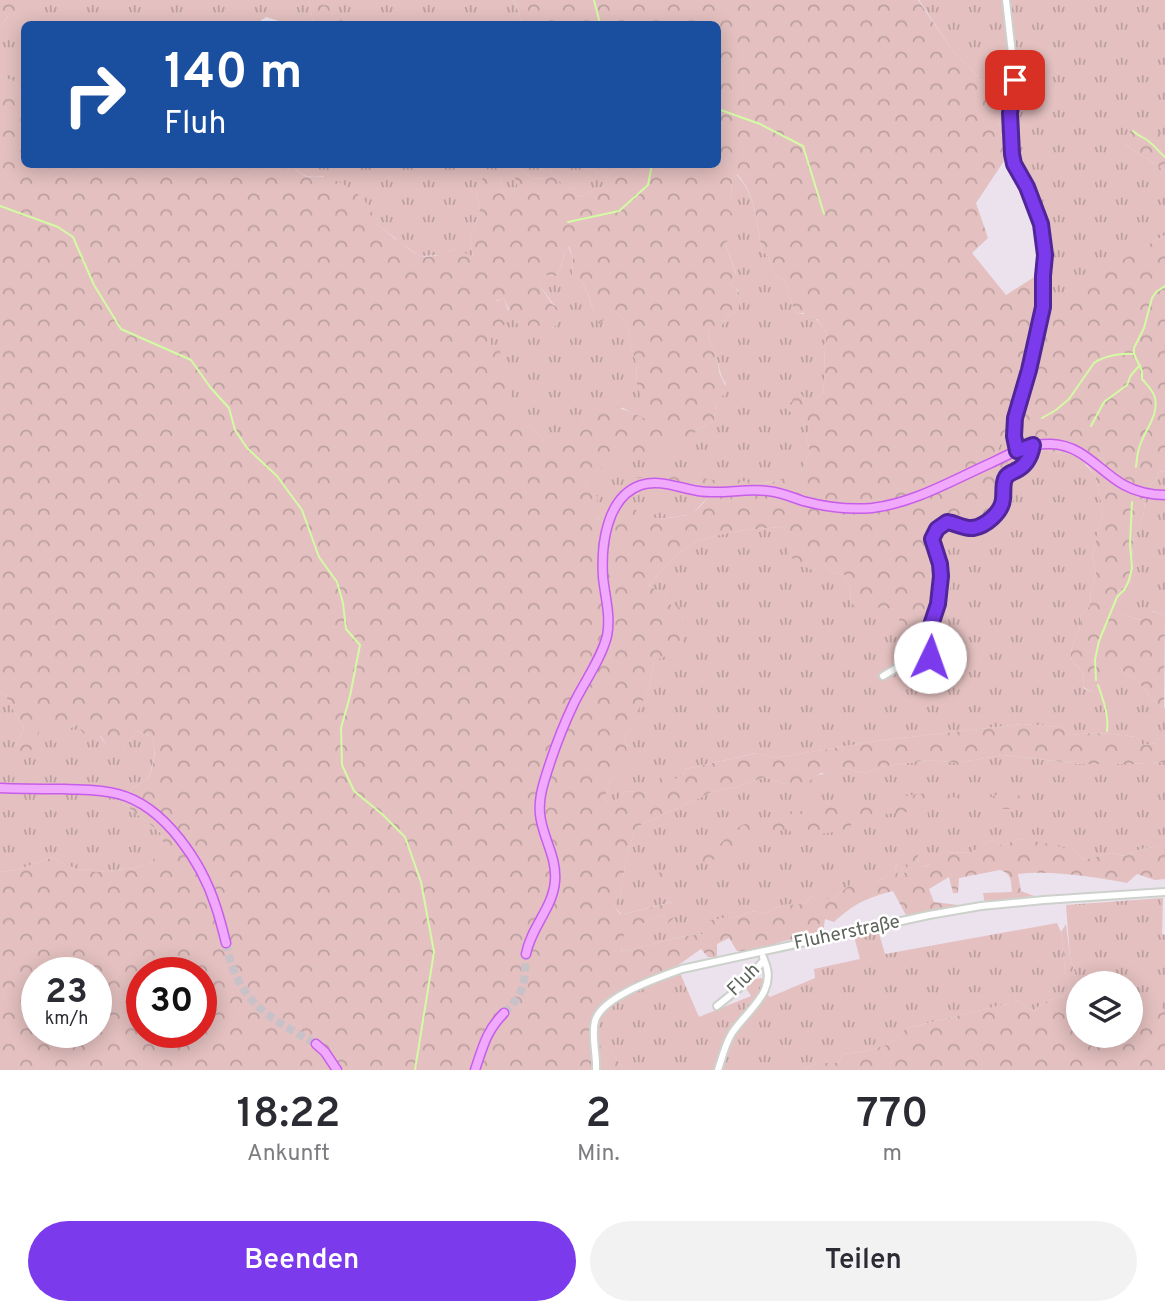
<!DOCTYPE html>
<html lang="de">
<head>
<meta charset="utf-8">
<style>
	body { margin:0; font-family:Overpass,sans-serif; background:#f2f2f3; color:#2b2b33; height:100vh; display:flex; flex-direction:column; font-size:26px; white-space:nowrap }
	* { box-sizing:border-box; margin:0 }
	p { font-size:23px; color:#7c7c81 }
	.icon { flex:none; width:38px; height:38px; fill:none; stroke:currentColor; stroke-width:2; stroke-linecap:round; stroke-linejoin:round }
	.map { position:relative; height:1070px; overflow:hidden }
	.panel { display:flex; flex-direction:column; background:#fff; flex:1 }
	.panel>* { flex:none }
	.guide { position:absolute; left:21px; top:21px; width:700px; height:147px; border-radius:10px; box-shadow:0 4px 18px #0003; background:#1a4fa0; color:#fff; overflow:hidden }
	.tools { position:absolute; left:1066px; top:971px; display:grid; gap:14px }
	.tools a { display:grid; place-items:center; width:77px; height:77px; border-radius:50%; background:#fff; box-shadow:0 4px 18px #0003; font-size:35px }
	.speed { position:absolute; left:21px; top:957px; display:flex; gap:14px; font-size:35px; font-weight:700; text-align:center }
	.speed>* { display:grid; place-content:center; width:91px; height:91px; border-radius:50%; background:#fff; box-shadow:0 4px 18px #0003; line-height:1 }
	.speed small { font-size:18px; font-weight:400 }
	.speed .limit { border:10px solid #d22; background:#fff; color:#111 }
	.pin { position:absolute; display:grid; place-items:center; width:60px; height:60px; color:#fff; margin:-30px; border-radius:14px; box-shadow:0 4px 10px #0006 }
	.me { position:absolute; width:77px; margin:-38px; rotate:3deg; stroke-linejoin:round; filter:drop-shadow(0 0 5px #0008) }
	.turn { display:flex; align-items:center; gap:24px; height:147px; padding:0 28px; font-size:32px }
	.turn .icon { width:91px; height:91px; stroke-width:2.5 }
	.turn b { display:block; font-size:49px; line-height:60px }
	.eta { display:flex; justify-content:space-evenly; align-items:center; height:119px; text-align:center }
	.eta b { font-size:42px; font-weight:600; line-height:49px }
	.cta { display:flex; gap:14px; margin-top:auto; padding:14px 28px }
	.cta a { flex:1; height:80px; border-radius:42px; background:#7c3aed; color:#fff; font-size:28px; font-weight:600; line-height:80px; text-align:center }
	.cta a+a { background:#f2f2f3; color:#2b2b33 }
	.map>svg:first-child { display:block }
</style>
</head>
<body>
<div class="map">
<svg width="1165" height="1070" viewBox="0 0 1165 1070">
	<defs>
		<pattern id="grass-tufts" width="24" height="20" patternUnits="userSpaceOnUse" patternTransform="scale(1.75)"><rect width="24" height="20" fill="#e4c0c0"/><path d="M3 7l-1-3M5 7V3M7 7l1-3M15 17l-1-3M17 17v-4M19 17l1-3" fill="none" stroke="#bca09f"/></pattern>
		<pattern id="forest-crowns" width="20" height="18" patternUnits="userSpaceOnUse" patternTransform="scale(1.75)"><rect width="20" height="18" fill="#e4c0c0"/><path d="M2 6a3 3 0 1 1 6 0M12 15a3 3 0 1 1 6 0" fill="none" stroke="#bca09f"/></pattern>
	</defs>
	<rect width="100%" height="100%" fill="#ebe2ed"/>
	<g fill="url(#grass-tufts)">
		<path d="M0 0H309L313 24H279V21L266 17 256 24H24V92H21L13 81 0 76V28L8 16Z"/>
		<path d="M321 0H512L515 2 522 24H355V23L343 21 322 5Z"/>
		<path d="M919 0H1165V136L1123 143 1165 171V235L1067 293 1054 300H1040L1039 279 1044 256 1042 238 1033 208 1020 180 1006 158 993 91 952 50Z"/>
		<path d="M291 165H540L546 179 532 178 519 168 513 169 518 187 505 198 500 178 476 194 480 209 470 240 473 257 455 249 442 255 420 256 405 246 400 244 395 238 375 223 323 176C305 178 303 176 291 165Z"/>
		<path d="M550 165H595V172L607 175 610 184 578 197 569 187H562L552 174Z"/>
		<path d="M736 174C756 194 757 225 762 251L768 256 773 273 786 283 795 314C813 312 817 319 827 333L824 347 825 373 823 392 816 399H805L800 393 810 427 806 436 810 452 799 476C775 481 753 489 731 477L719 482 692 476 639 478H658L714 488 712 493 692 514 668 518 654 519 641 514 632 508 612 524 595 518 584 485C608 454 623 451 660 460L670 438 660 433 648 421 623 408 584 420 569 437 557 442H544L534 429 513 421 491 346 490 337 493 332 495 302 504 298 508 310 553 328 558 322 561 310 553 304 538 283 541 275 556 276C563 267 563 256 568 246L573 258 572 275C573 275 581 281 581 281 591 293 590 311 600 323L612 310 621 317 629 330 631 347 636 362 637 386 696 444 693 434 697 429 714 421 716 402 726 384C719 375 720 366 716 356 712 345 706 340 709 327L720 328 726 318 738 309 740 298 738 290 730 285 736 273 725 242 722 205 731 200 732 182Z"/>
		<path d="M1005 433 1017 434 1027 440 1045 439 1039 450 1070 454 1081 460 1095 475 1103 510 1092 556 1096 573 1091 590 1090 606 1080 616C1083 633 1070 642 1071 656 1071 663 1077 665 1081 670 1085 675 1083 682 1083 688L1094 693 1119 667 1125 673 1135 678 1153 700 1164 709 1165 707V736L1161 731 1157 743 1143 745 1136 737C1114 733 1093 732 1071 735L1061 727 1022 724 876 741 775 758 756 753 686 769 678 779 659 789 637 792 625 791 615 802H608L604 799 611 779 633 762 627 752 625 735 634 728 635 714 649 689 654 661 672 606 662 594 649 585C661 572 673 555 689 546 714 532 752 529 781 527L789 533V555L823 563 834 573 845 575 850 586 851 603 881 606 898 611 905 644H914L924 662 932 627 948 616 944 599 950 589 942 561 939 535 947 529 955 533 1013 500C1006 488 1001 475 1007 462L1000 463 994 456 1001 443Z"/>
		<path d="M1159 471 1165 472V615L1152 611 1141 620 1120 614 1116 601 1118 591 1130 583 1134 535 1143 517 1147 487 1156 480Z"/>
		<path d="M0 692 5 695 24 729 15 747 44 727 68 733 70 728 77 725 100 736 106 745 123 748 137 731 152 737C157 754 153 763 148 779L132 788 123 803 161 833 163 845 151 863 135 868 106 871 95 872 89 869 81 871 51 858 17 870 0 872Z"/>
		<path d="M1003 755 1081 764H1133L1165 762V847C1150 846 1139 849 1125 856L1111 853 1084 860 1075 851 1021 839 1002 845 991 840 972 852 942 853 937 861 923 867 917 860 920 847 909 862 906 872 899 876 895 869 898 863 887 875 877 882 850 885 831 900 812 896 804 904 783 905 762 914 754 911 741 916 710 920 703 934 680 937 621 952 623 931 664 915 667 923 672 902 624 914H621L614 906 621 892 626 857 636 827 714 791 736 787 765 777 785 784 845 768 865 773 880 767 929 760 956 763Z"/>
		<path d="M1163 898 1162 934 1165 935V1009L1146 1007 1131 1008 1130 984H1078L1070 957 1066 905Z"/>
		<path d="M1057 923 1061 932 1065 971 1070 990 1063 996 1047 1001 1032 1011 1019 1001 907 1028 889 1044 867 1051 843 1054 838 1063H817L802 1070H625L610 1051 590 1040C590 1035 589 1029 591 1024 600 993 650 976 677 966L699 1017 751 996 746 988 753 979 764 978 762 990 770 997 815 978 814 969 860 959 854 936 878 930 885 954Z"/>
	</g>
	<g fill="url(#forest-crowns)" fill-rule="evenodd">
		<path d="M0 0H50L9 14 0 28Z"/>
		<path d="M309 0H321L323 5 336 6 343 21 355 23V24H313Z"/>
		<path d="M512 0H918L952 50 993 91 1006 158 976 203 988 238 972 253 1006 295 1039 274 1040 299 1054 300 1165 235V472L1159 471 1156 480 1147 487 1143 517 1134 535 1130 583 1118 591 1116 601 1121 614 1140 620 1151 611 1165 615 1164 709 1153 700 1135 678 1125 673 1120 668 1114 681 1106 682 1099 691 1094 693 1083 687C1083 682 1085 675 1081 670 1077 665 1071 663 1071 656 1070 642 1083 633 1080 616L1090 606 1091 590 1096 573 1092 556 1103 510 1095 475 1087 465 1070 454 1039 450 1044 439 1027 440 1017 434 1005 433 1001 443 994 456 1000 463 1008 462C996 483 1018 495 1012 511 1009 518 988 537 981 544L964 546 955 533 947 530 939 535 942 561 950 574V589L944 599 948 617 933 627 936 652 924 662 914 644H905L897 611 881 606 862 619 851 602 850 586 845 575 834 573 823 563 812 570 797 563 789 555V533L781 527C752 529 714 532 689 546 673 555 661 572 649 585L662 594 672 606 683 608 686 620 681 650 654 661 649 689 636 714 634 728 625 735 627 752 634 762 611 779 604 799 608 802H615L625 791 637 792 647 783 659 788 660 775 678 779 686 769 757 753 775 758 876 741 1022 724 1061 727 1071 735C1093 732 1114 733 1136 737L1143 745 1157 743 1161 730 1165 736V762L1133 764H1081L1003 755 956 763 929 760 880 767 865 773 845 768 836 776 821 773 808 782 785 784 765 777 736 787 714 791 636 827 626 857 621 892 614 906 620 914H624L673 902 679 909 676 916 667 924 664 915 624 931 621 952 680 937 703 934 709 920 741 916 754 911 762 914 783 905 804 904 812 896 821 894 831 900 850 885 853 878 877 882 887 875 889 865 898 862 895 869 899 876 906 872 909 862 908 850 921 846 917 860 924 867 936 861 942 853 972 852 991 840 1002 845 1021 839 1050 844 1075 851 1084 860 1111 853 1125 856C1139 849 1150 846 1165 847V879L1155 880 1137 874 1127 883C1093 877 1052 870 1018 874L1021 891 1034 896 990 901 985 904 983 893 1012 892C1011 881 1012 874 1000 870L959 878 958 893H953L949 877 929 889 934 902 958 905 952 909 907 917 893 891C866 898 855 903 834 922L825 919 823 933 784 941 748 952 737 951 729 938 717 944V957H708L701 949 677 966 651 976 616 994 597 1010 590 1025V1040L610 1051 625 1070H0V872L17 870 51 858 81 871 89 869 95 872 106 871 135 868 151 863 163 844 161 833 123 803 132 788 148 779C154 763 157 754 152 737L137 731 123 748 114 750 106 745 101 736 95 738 90 731 84 734 77 725 70 728 67 741 53 743 50 730 44 727 39 731 37 744 18 763 15 747 24 729 5 695 0 692V76L13 81 21 92H24V164L291 165C294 168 299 173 303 175 310 179 318 175 325 177 345 182 373 200 375 223 385 230 412 254 422 256 433 258 445 254 455 249L473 256 470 240 480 209 476 194 478 186 489 168 500 178 505 197 518 187 512 169 519 168 532 178 545 179 540 164 550 165 552 174 562 186 569 187 578 197 609 184 607 175 595 172V165L718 164V24H522L515 2ZM737 174C756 194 757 225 762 251L768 256 773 273 786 283 795 314 804 313 808 320 817 319 827 333 824 347 825 373 823 392 816 399H805L800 393 794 395 792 402 781 405 810 427 806 436 810 452 799 476C784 475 788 477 777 481 761 485 745 484 731 476 713 484 710 478 692 476 672 474 653 475 634 478H658L714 488C711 495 699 509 692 513 688 515 681 516 676 517 657 521 639 517 627 501L620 504 612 524 595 518 598 497 584 485C608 454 623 451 660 461L666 452 670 438C662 433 656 426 648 421 635 412 620 408 605 405 597 411 589 416 582 422 568 436 566 442 544 442L534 429 513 420 509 401 514 385 499 349 491 346C490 331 496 331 507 323L496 301 504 298C508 308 513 321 522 327 530 333 547 332 555 326 559 322 560 316 562 310L552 304 538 283 542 275 556 276C563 267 562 256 569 246L573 258 572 275C572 275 581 281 581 281 591 293 591 311 599 324L613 311 621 317 629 330 631 347 636 362 637 386 645 407 675 435 689 443 696 444 694 434 697 429 714 421 716 402 720 399 727 391C726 384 722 380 720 374 718 368 719 362 716 356 712 345 706 340 709 328H720L726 318 738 309C741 296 742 292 730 285L736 274 725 242 736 239C741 221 736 216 723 205L731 200 732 182ZM37 973H96V1032H37ZM142 973H201V1032H142Z"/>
		<path d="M1142 125 1165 136V171L1123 143 1133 127Z"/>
		<path d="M1009 791 1020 796 1018 809H1001L962 802 927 808 929 824 925 823 924 812 915 811 857 817 847 830 801 837 786 829 773 833H762L746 839 735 852 662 877 654 874 686 866 690 857 719 845 732 832 742 825 771 817 786 809 797 814 808 806 813 810 932 792 957 798 981 800Z"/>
		<path d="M1066 924 1070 957 1078 984V1036H1130L1131 1008 1146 1007 1158 1000 1163 1009H1165V1070H802L817 1063H838L843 1054 867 1051 889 1044 907 1028 1019 1001 1032 1011 1047 1001 1063 996 1070 990 1065 971 1061 932Z"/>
	</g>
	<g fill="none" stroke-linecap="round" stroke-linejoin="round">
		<g stroke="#d3fba4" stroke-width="2">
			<path d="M594 0 600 24"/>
			<path d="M718 109 760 124 803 146 824 214"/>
			<path d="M1133 131C1138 136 1142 136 1147 140 1154 145 1159 152 1165 157"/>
			<path d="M0 206 58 227 73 237 94 285 121 329 191 360 210 387 229 408 235 430 247 448 277 476 302 510 319 557 337 582 343 603 346 629 360 645 350 696 341 728 342 765 354 791 382 814 405 837 421 882 434 952 415 1070"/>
			<path d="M568 222 619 211 648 185 652 164"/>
			<path d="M1042 418 1056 410 1069 399 1094 363C1104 356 1120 353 1133 354"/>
			<path d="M1091 426 1104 402 1127 385 1131 375 1140 365"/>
			<path d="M1136 467C1137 459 1137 453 1140 445 1145 430 1159 415 1155 398 1153 390 1147 385 1142 379V371L1134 354V348L1144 328 1152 298 1156 292 1165 286"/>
			<path d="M1096 680 1095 660 1099 641 1117 597 1125 589 1129 580 1132 568 1130 544 1132 502"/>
			<path d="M1098 685C1103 700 1109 714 1107 731"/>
		</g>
		<g stroke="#c8c2c8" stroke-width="8" stroke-dasharray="8 4" stroke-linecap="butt">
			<path d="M226 943C238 1003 267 1016 316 1044"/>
			<path d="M504 1013C526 993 524 982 526 954"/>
		</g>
		<defs>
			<g id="minor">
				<path d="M1006 0 1015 80 1010 122 1012 154 1014 164 1027 187 1041 224 1046 255 1043 276V307L1029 370 1015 418 1014 436 1017 451"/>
				<path d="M883 676 903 664 925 667 930 658 931 628 938 604 941 576 940 564 932 539 937 529 947 522 974 528 987 522 995 515 1003 502 1004 479 1008 474 1026 463 1031 455 1033 445"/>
				<path d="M717 1006 743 985 764 960 763 957"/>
				<path d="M596 1070C597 1054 591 1036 595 1021 602 996 660 977 682 969L929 915 981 906 1044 900 1165 892"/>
				<path d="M718 1070C722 1058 725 1044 732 1033 747 1010 779 991 764 960"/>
			</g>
			<g id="major">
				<path d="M0 788C21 789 43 789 64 789 82 790 100 789 118 794 165 806 202 863 216 907 220 919 223 931 226 943"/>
				<path d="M526 954C531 927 553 908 555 881 557 856 542 837 540 814 539 804 541 792 544 782 552 755 562 728 574 703 585 681 601 659 607 636 611 616 605 597 603 577 601 546 606 497 641 485 660 479 679 488 698 491 722 495 744 488 768 491 780 492 791 497 803 501 826 507 848 510 872 508 914 503 953 480 991 463 1010 454 1029 443 1051 444 1083 445 1099 471 1124 485 1137 492 1151 495 1165 495"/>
				<path d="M316 1044 325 1052 337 1070"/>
				<path d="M475 1070C483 1047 486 1031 504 1013"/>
			</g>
		</defs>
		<use href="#minor" stroke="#cdd1cb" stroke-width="10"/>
		<use href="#major" stroke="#c75deb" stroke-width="11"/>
		<use href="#minor" stroke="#fff" stroke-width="6"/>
		<use href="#major" stroke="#f0a9fc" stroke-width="8"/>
	</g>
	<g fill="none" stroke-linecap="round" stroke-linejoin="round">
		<defs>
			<path id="route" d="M930 657V628L938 604 941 576 940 564 932 539 937 529 947 522C955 523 965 529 973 528 986 526 1002 512 1003 499 1004 492 1002 483 1006 477 1008 474 1011 473 1015 471 1026 466 1031 457 1033 445L1017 451 1014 436 1015 418 1029 370 1043 307V276L1045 255 1041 224 1027 187 1014 164 1012 154 1010 113 1015 80"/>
		</defs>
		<use href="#route" stroke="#51269a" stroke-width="18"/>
		<use href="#route" stroke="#7c3aed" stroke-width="12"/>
	</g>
	<g text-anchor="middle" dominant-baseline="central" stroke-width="5" stroke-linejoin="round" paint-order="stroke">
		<g font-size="19" fill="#5e635b" stroke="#fff">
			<text transform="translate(847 933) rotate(-12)">Fluherstraße</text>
			<text transform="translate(744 980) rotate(-45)">Fluh</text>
		</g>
	</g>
</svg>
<div class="tools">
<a><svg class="icon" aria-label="layers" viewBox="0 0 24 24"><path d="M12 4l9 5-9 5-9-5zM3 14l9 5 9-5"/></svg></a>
</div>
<div class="speed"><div>23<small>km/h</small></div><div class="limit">30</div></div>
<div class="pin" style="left:1015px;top:80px;background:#d93025"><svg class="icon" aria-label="arrive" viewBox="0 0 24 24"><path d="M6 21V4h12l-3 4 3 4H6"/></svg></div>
<svg class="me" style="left:930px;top:657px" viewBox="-20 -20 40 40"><circle r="19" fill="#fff"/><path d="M0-13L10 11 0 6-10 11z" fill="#7c3aed"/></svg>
<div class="guide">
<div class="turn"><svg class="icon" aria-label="right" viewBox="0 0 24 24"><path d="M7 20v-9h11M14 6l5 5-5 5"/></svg><div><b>140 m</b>Fluh</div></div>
</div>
</div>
<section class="panel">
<div class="eta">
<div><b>18:22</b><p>Ankunft</p></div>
<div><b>2</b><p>Min.</p></div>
<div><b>770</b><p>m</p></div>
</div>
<div class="cta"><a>Beenden</a><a>Teilen</a></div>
</section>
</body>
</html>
